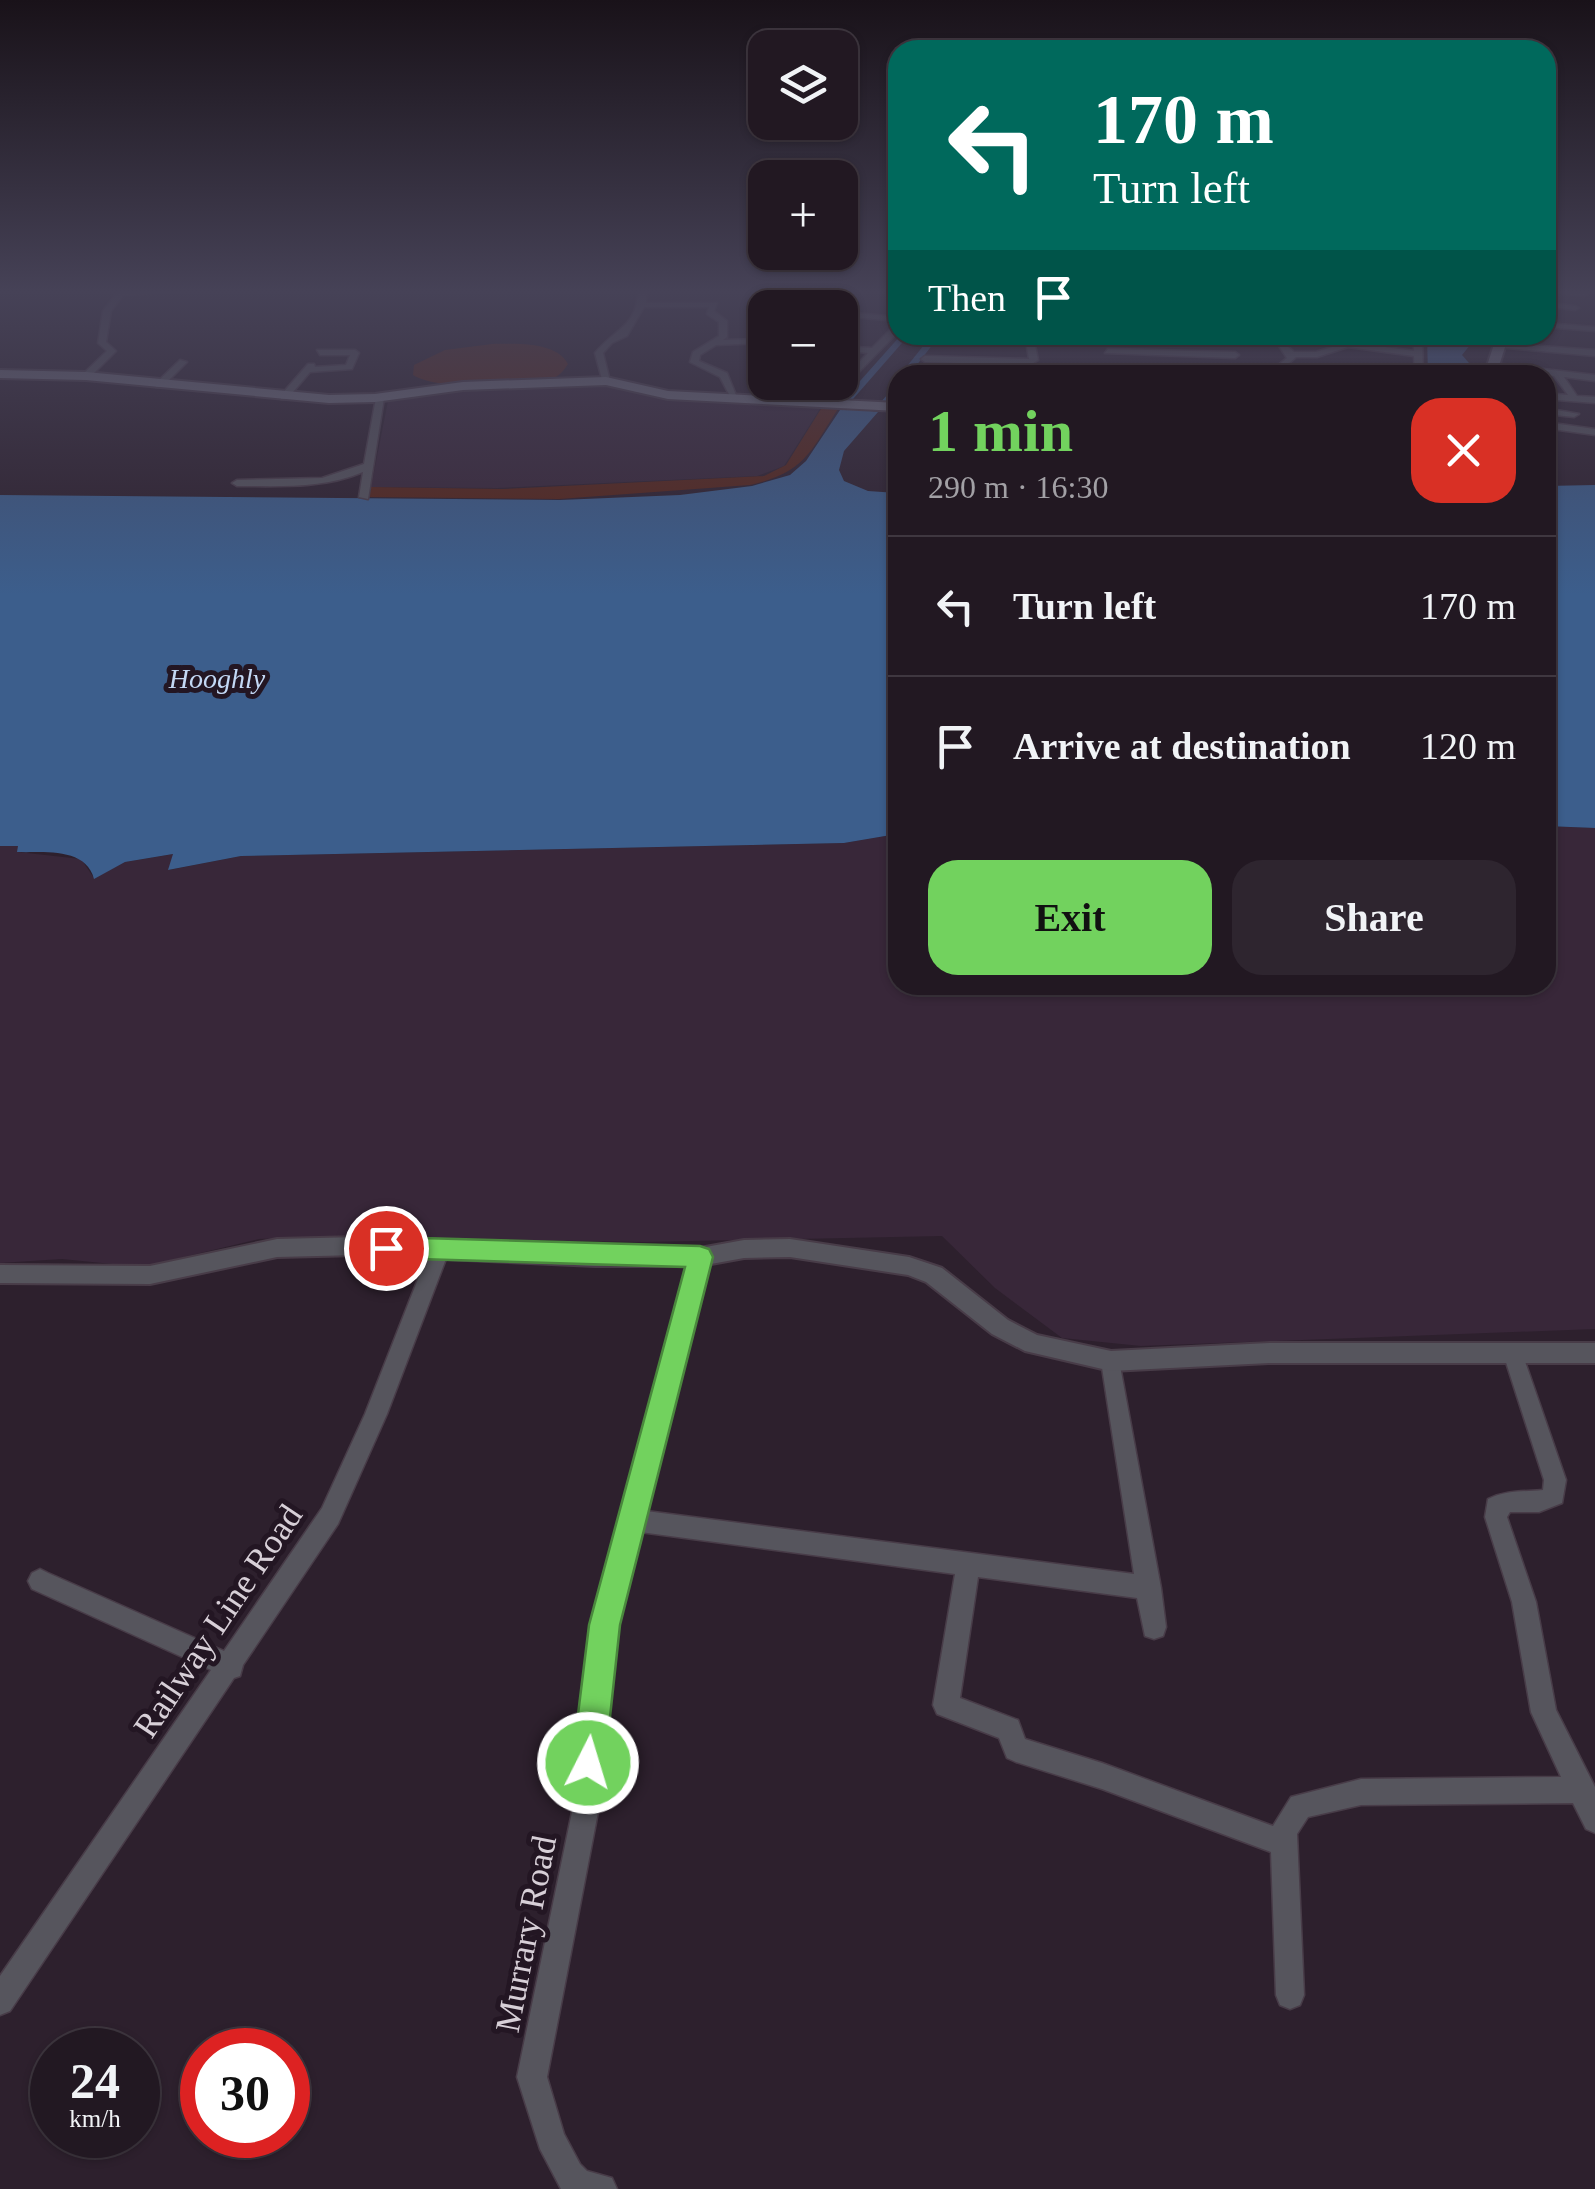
<!DOCTYPE html>
<html lang="en">
<head>
<meta charset="utf-8">
<style>
	body { margin:0; font-family:Georgia,serif; background:#2e252f; color:#f1f3f6; height:100vh; display:flex; flex-direction:column; font-size:38px; white-space:nowrap }
	* { box-sizing:border-box; margin:0 }
	p { font-size:32px; color:#a2a0a5 }
	.icon { flex:none; width:55px; height:55px; fill:none; stroke:currentColor; stroke-width:2; stroke-linecap:round; stroke-linejoin:round }
	.map { position:relative; flex:1; overflow:hidden }
	.sheet { position:absolute; left:888px; top:365px; width:668px; height:630px; display:flex; flex-direction:column; background:#221822; border-radius:30px; box-shadow:0 2px 8px #0004,0 0 0 2px #3f3740 }
	.sheet>* { flex:none }
	.hud { position:absolute; left:888px; top:40px; width:668px; height:305px; border-radius:30px; box-shadow:0 2px 8px #0004,0 0 0 2px #3f3740; background:#00695c; color:#fff; overflow:hidden }
	.fabs { position:absolute; left:748px; top:30px; display:grid; gap:20px }
	.fabs a { display:grid; place-items:center; width:110px; height:110px; border-radius:20px; background:#221822; box-shadow:0 2px 8px #0004,0 0 0 2px #3f3740; font-size:50px }
	.speed { position:absolute; left:30px; top:2028px; display:flex; gap:20px; font-size:50px; font-weight:700; text-align:center }
	.speed>* { display:grid; place-content:center; width:130px; height:130px; border-radius:50%; background:#221822; box-shadow:0 2px 8px #0004,0 0 0 2px #3f3740; line-height:1 }
	.speed small { font-size:25px; font-weight:400 }
	.speed .limit { border:15px solid #d22; background:#fff; color:#111 }
	.pin { position:absolute; display:grid; place-items:center; width:85px; height:85px; color:#fff; margin:-42px; border:5px solid #fff; border-radius:50%; box-shadow:0 2px 10px #0007 }
	.me { position:absolute; width:110px; margin:-55px; rotate:5deg; stroke-linejoin:round; filter:drop-shadow(0 0 8px #0008) }
	.turn { display:flex; align-items:center; gap:35px; height:210px; padding:0 40px; font-size:45px }
	.turn .icon { width:130px; height:130px; stroke-width:2.5 }
	.turn b { display:block; font-size:70px; line-height:85px }
	.then { display:flex; align-items:center; height:95px; padding:0 40px; background:#0003; gap:20px; font-size:38px }
	.round { display:grid; place-items:center; flex:none; width:105px; height:105px; border-radius:30px; background:#2e252f }
	.headline { display:flex; align-items:center; justify-content:space-between; height:170px; padding:0 40px }
	h1 { font-size:60px; font-weight:600; line-height:75px; color:#72d25e }
	.cta { display:flex; gap:20px; margin-top:auto; padding:20px 40px }
	.cta a { flex:1; height:115px; border-radius:30px; background:#72d25e; color:#111; font-size:40px; font-weight:600; line-height:115px; text-align:center }
	.cta a+a { background:#2e252f; color:#f1f3f6 }
	ul { padding:0; list-style:none }
	li { display:flex; align-items:center; gap:30px; height:140px; padding:0 40px; border-top:2px solid #3f3740 }
	li div { flex:1 }
	li b { display:block; font-size:38px }
	li em { font-style:normal }
	.map>svg:first-child { display:block }
</style>
</head>
<body>
<div class="map">
<svg width="1595" height="2189" viewBox="0 0 1595 2189">
	<rect width="100%" height="100%" fill="#2d202d"/>
	<g fill="#382739">
		<path d="M609 385 655 398 823 404 784 466 757 476 497 488 371 487 388 401 464 389Z"/>
		<path d="M1545 826 1595 828V1329L1141 1346 1062 1338 995 1288 942 1236 645 1242 311 1237 259 1239 142 1267 62 1259 0 1263V846H18V852L81 859 94 878 125 862 174 854 169 870 241 856 844 843 897 834 898 985H1545Z"/>
	</g>
	<g fill="#572518">
		<path d="M492 344C514 344 556 341 568 364 563 372 559 376 550 380 525 389 435 390 413 375L414 365 445 350Z"/>
		<path d="M824 404 840 406C810 451 807 472 750 485L559 499 369 497 371 487 503 489 764 476 786 465Z"/>
	</g>
	<g fill="#3c5e8c">
		<path d="M1427 335H1467L1470 345 1462 355 1469 363 1463 367 1471 375H1428Z"/>
		<path d="M842 407 878 412 844 451 839 470 844 481 868 491 897 493V834L844 843 241 856 168 870 173 854 125 862 94 879C86 847 43 853 17 852L18 846H0V495L560 500 680 495 752 486 790 475 806 461Z"/>
		<path d="M1595 485V828L1545 826V486Z"/>
	</g>
	<g fill="none" stroke-linecap="round" stroke-linejoin="round">
		<g fill="#3c5e8c" fill-rule="evenodd">
			<path d="M901 335H909L853 399 879 404 898 383V392L884 409 844 403V399Z"/>
			<path d="M932 335H940L909 375H900Z"/>
		</g>
		<defs>
			<g id="minor">
				<path d="M120 289H208L123 295 111 311 106 342 116 351 89 378H83V374L107 351 98 343 103 311Z"/>
				<path d="M638 289H646V303H717L714 311 727 321V337L723 340 765 339 762 343 716 345 700 355 699 361 727 373 738 400H732L720 377 690 362 693 352 719 336V322L707 314 709 307H644L627 336 612 343 603 353 610 381 603 383 595 353C615 328 638 327 638 289Z"/>
				<path d="M845 289H853V296L843 309 844 312 898 317V321L840 316V308H836L845 296Z"/>
				<path d="M1545 289 1588 294 1584 296 1545 291Z"/>
				<path d="M1545 302 1575 306 1579 308 1575 310 1545 306Z"/>
				<path d="M1545 323 1595 327V331L1545 327Z"/>
				<path d="M895 325H898V332L852 379 840 405H834L844 378 868 353 840 350V346L872 348Z"/>
				<path d="M1025 335H1033L1038 360 1030 365 925 362 921 359 925 356 1029 359Z"/>
				<path d="M1281 335H1289L1287 346 1294 352H1316L1348 342 1414 351V335H1422L1423 375H1415L1414 356 1348 347 1317 357H1296L1275 375H1266L1287 358 1279 346Z"/>
				<path d="M1500 343 1595 350V356L1497 347Z"/>
				<path d="M1108 349 1235 352 1239 355 1235 358 1105 353Z"/>
				<path d="M317 350H355L359 353 352 369 310 372 287 399H281V395L308 364H314L315 367 346 365 350 355H320Z"/>
				<path d="M180 360 187 362 162 387H156V383Z"/>
				<path d="M1493 363 1595 375V381L1564 377 1577 396 1595 397V403L1545 399V393L1568 395 1554 376 1490 368Z"/>
				<path d="M1036 368 1154 372 1158 375 1033 373Z"/>
				<path d="M380 395 384 398 368 499 359 497 363 472C323 489 279 486 237 486L232 483 237 480 322 478 364 464 376 398Z"/>
				<path d="M1545 408 1579 414 1574 417 1545 414Z"/>
				<path d="M1545 422 1595 429V435L1545 428Z"/>
				<path d="M439 1243 446 1245 449 1251 387 1414 338 1524 243 1665 240 1676 234 1678 10 2011 0 2015V1976L211 1670 32 1589 28 1581 32 1573 40 1569 48 1573 224 1651 322 1508 365 1414 429 1251 432 1245Z"/>
				<path d="M700 1249 707 1251 710 1257 646 1511 1134 1574 1101 1361 1104 1355 1111 1352 1118 1355 1161 1588 1166 1627 1163 1636 1154 1639 1145 1636 1137 1598 978 1577 960 1698 1018 1720 1025 1739 1102 1763 1273 1826 1291 1797 1361 1779 1561 1777 1531 1712 1512 1602 1485 1517 1488 1499C1507 1490 1523 1492 1543 1490L1544 1480 1503 1353 1506 1347 1513 1344 1520 1347 1566 1480 1562 1503 1539 1512H1510L1507 1517 1536 1602 1556 1710 1595 1787V1833L1586 1829 1573 1803 1361 1805 1308 1817 1297 1834 1304 1995 1300 2005 1290 2009 1280 2005 1276 1995 1271 1852 1102 1789 1016 1762 1007 1758 999 1738 937 1714 933 1705 955 1574 640 1532 617 1625 607 1686 598 1812 547 2077 564 2134 580 2164 587 2171 612 2178 617 2189H561L540 2149 517 2077 572 1812 583 1686 593 1625 620 1524 618 1520 623 1512 690 1257 693 1251Z"/>
			</g>
			<path id="tertiary" d="M359 1237 595 1248H700L744 1240 790 1239 909 1257 942 1268 1008 1320 1037 1335 1111 1351 1269 1343H1595V1363H1269L1111 1371 1025 1351 992 1334 926 1282 908 1275 790 1257 744 1258 700 1266H595L359 1255 277 1257 150 1284 0 1283V1265L150 1266 277 1239Z"/>
			<g id="secondary">
				<path d="M1497 335H1509L1496 375H1484Z"/>
				<path d="M0 370 86 372 329 395 375 394 463 382 606 377 668 391 898 403V411L668 399 606 385 463 390 375 402 329 403 86 380 0 378Z"/>
			</g>
		</defs>
		<use href="#minor" stroke="#483c48" stroke-width="3"/>
		<use href="#tertiary" stroke="#483c48" stroke-width="4"/>
		<use href="#secondary" stroke="#483c48" stroke-width="4"/>
		<use href="#minor" fill="#56555d" fill-rule="evenodd"/>
		<use href="#tertiary" fill="#56555d" fill-rule="evenodd"/>
		<use href="#secondary" fill="#71707d" fill-rule="evenodd"/>
	</g>
	<linearGradient id="sky" x2="0" y2="1"><stop stop-color="#191219"/><stop offset="0.49" stop-color="#464257"/><stop offset="1" stop-color="#464257" stop-opacity="0"/></linearGradient>
	<rect width="1595" height="595" fill="url(#sky)"/>
	<path fill="#72d25e" stroke="#4a883d" stroke-width="2.5" d="M386 1237 700 1246 709 1249 713 1257 620 1625 605 1763 600 1775 588 1780 576 1775 572 1763 589 1625 685 1267 386 1258 377 1255 373 1248 377 1240Z"/>
	<g text-anchor="middle" dominant-baseline="central" stroke-width="10" stroke-linejoin="round" paint-order="stroke">
		<g font-size="28" font-style="italic" fill="#c3d8f5" stroke="#231623">
			<text x="217" y="678">Hooghly</text>
		</g>
		<g font-size="35" fill="#d7cfd7" stroke="#231623">
			<text transform="translate(218 1621) rotate(-56)">Railway Line Road</text>
			<text transform="translate(526 1934) rotate(-79)">Murrary Road</text>
		</g>
	</g>
</svg>
<div class="fabs">
<a><svg class="icon" aria-label="layers" viewBox="0 0 24 24"><path d="M12 4l9 5-9 5-9-5zM3 14l9 5 9-5"/></svg></a>
<a>+</a>
<a>−</a>
</div>
<div class="speed"><div>24<small>km/h</small></div><div class="limit">30</div></div>
<div class="pin" style="left:386px;top:1248px;background:#d93025"><svg class="icon" aria-label="arrive" viewBox="0 0 24 24"><path d="M6 21V4h12l-3 4 3 4H6"/></svg></div>
<svg class="me" style="left:588px;top:1763px" viewBox="-20 -20 40 40"><circle r="17" fill="#72d25e" stroke="#fff" stroke-width="3"/><path d="M0-11L8 9 0 5-8 9z" fill="#fff"/></svg>
<div class="hud">
<div class="turn"><svg class="icon" aria-label="left" viewBox="0 0 24 24"><path d="M17 20v-9H6M10 6l-5 5 5 5"/></svg><div><b>170 m</b>Turn left</div></div>
<div class="then">Then<svg class="icon" aria-label="arrive" viewBox="0 0 24 24"><path d="M6 21V4h12l-3 4 3 4H6"/></svg></div>
</div>
<section class="sheet">
<div class="headline"><div><h1>1 min</h1><p>290 m · 16:30</p></div><a class="round" style="background:#d93025;color:#fff"><svg class="icon" aria-label="close" viewBox="0 0 24 24"><path d="M6 6l12 12M18 6L6 18"/></svg></a></div>
<ul>
<li><svg class="icon" aria-label="left" viewBox="0 0 24 24"><path d="M17 20v-9H6M10 6l-5 5 5 5"/></svg><div><b>Turn left</b></div><em>170 m</em></li>
<li><svg class="icon" aria-label="arrive" viewBox="0 0 24 24"><path d="M6 21V4h12l-3 4 3 4H6"/></svg><div><b>Arrive at destination</b></div><em>120 m</em></li>
</ul>
<div class="cta"><a>Exit</a><a>Share</a></div>
</section>
</div>
</body>
</html>
